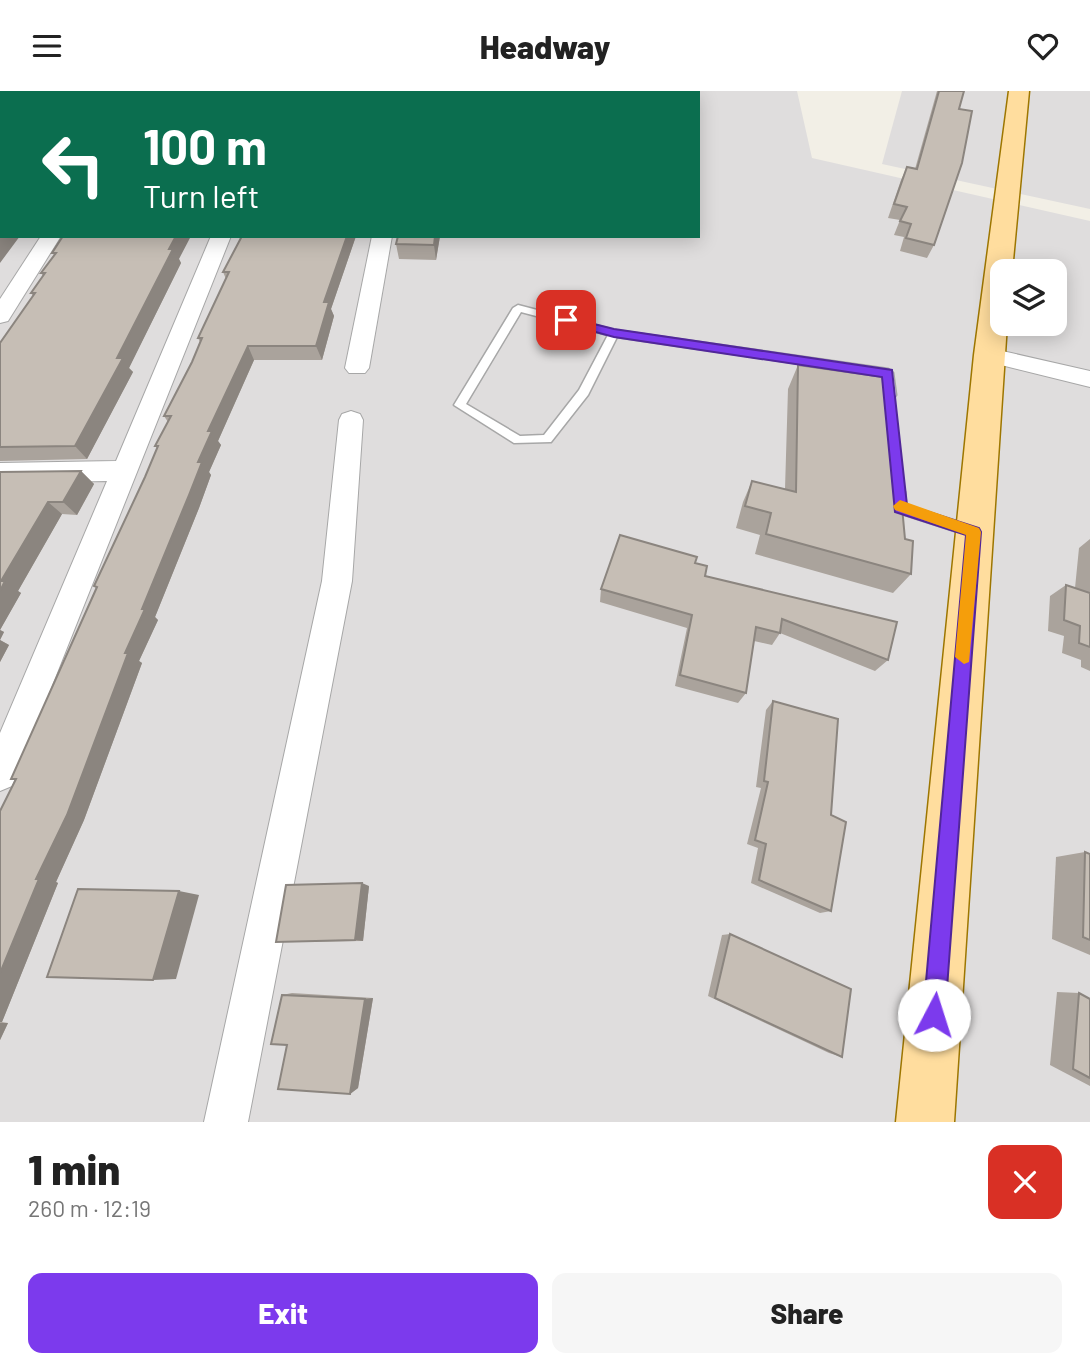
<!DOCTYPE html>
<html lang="en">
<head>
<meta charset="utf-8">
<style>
	body { margin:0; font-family:Barlow,sans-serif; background:#f6f6f6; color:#222; height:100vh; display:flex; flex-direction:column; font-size:26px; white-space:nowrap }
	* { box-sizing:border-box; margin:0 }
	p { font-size:23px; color:#767676 }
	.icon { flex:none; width:38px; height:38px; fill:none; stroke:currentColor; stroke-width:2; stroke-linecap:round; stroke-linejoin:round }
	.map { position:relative; height:1031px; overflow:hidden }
	.drawer { display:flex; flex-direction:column; background:#fff; flex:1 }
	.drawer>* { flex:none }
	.top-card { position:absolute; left:0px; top:0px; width:700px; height:147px; box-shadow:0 4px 18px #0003; background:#0b6e4f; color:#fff; overflow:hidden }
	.controls { position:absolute; left:990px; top:168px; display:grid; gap:14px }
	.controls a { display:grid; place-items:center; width:77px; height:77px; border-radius:14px; background:#fff; box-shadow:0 4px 18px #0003; font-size:35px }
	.pin { position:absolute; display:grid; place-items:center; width:60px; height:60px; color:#fff; margin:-30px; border-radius:14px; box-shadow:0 4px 10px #0006 }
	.me { position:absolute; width:77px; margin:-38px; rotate:5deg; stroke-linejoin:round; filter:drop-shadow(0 0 5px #0008) }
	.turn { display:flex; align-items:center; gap:24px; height:147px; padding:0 28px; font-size:32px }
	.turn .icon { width:91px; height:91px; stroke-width:2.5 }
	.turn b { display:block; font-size:49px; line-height:60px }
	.round { display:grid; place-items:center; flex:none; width:74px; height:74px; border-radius:14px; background:#f6f6f6 }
	.head { display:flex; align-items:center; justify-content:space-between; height:119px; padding:0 28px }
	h1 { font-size:42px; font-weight:800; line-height:52px }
	.action { display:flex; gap:14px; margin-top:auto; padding:14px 28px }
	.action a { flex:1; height:80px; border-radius:14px; background:#7c3aed; color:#fff; font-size:28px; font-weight:800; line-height:80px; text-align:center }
	.action a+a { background:#f6f6f6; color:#222 }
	header { display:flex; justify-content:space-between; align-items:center; height:91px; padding:0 28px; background:#fff; font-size:32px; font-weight:800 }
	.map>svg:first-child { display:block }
</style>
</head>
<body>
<header><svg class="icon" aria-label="menu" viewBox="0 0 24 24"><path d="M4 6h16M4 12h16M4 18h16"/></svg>Headway<svg class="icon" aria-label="heart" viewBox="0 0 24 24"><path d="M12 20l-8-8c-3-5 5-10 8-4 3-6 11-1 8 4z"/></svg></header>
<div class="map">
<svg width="1090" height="1031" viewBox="0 0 1090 1031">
	<rect width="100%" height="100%" fill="#f2efe6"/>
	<g fill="#dfdddd" fill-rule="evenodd">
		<path d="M0 0H797L812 67 1090 130V1031H0ZM2 2H698V145H2ZM1003 180H1055V233H1003Z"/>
		<path d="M902 0H1090V118L882 73Z"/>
	</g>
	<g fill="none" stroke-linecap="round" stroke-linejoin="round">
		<defs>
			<g id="service">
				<path d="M518 214 614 239 888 278 893 282 896 304 894 307H886L883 285 617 246 588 304 551 351 514 352 454 314 513 217ZM521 221 608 244 579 299 544 344 520 345 466 313Z"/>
				<path d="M899 396 905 401 906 414 978 437 980 441 978 445 973 446 896 421 893 401Z"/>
			</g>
			<g id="minor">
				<path d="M41 145H61L8 230 0 232V208Z"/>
				<path d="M211 145H231L12 695 0 700V642L107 390 0 392V372L116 370Z"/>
				<path d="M372 145H392L369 277 365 282H349L345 277Z"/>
				<path d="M989 257 1090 280V296L981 269 978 264 981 259Z"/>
				<path d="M351 320 360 323 363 329 352 490 248 1031H204L322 490 339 329 342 323Z"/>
			</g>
			<path id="primary" d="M1009 0H1029L1012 180H1003V233H1007L954 1031H896L974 264Z"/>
		</defs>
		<use href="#service" stroke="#a7a7a7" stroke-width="3"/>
		<use href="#minor" stroke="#a7a7a7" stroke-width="2"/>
		<use href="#primary" stroke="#9d7600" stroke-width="3"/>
		<use href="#service" fill="#fff" fill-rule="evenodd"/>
		<use href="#minor" fill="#fff" fill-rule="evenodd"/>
		<use href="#primary" fill="#ffdd9e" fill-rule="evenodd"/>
	</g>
	<g fill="#aaa39c">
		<path d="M937 0H964L959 18 934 154 927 167 900 160 904 146 894 144 900 129 888 127 901 89 907 76 915 78Z"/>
		<path d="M239 145H356L331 218 334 225 322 269H254L218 350 221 354 209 381 211 384 199 417 155 526 158 529 139 570 142 572 84 729 56 791 58 792 2 931 8 932 0 949V720L15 689 11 688 96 497 94 495 145 386 157 357 155 355 168 331 164 325 192 271 200 251 198 247 226 188 223 181 240 148Z"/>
		<path d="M398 145H440L436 169 399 168 396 153Z"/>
		<path d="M52 162 179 168 181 172 129 277 133 281 87 368 0 370V252L33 205 31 202 43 185 41 182 54 164Z"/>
		<path d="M798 274 905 448 911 483 893 502 755 463 760 444 736 437 743 411 752 390 785 398 788 298Z"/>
		<path d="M81 380 94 393 77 424 62 423 18 500 21 502 0 539 4 541 0 549 9 554 0 571V381Z"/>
		<path d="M1090 448V580L1081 576V569L1062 562 1064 545 1048 540 1050 505 1066 494 1075 497 1079 457Z"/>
		<path d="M695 472 705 485 888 569 875 580 780 542 772 554 754 550 746 602 738 612 675 595 687 537 600 511 601 498Z"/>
		<path d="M773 610 831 820 820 822 751 792 758 757 747 753 761 697 756 696 766 619Z"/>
		<path d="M1085 761 1090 763V864L1052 848 1056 766Z"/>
		<path d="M369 795 363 850 276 851Z"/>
		<path d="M730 843 842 966 829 962 708 905 722 844Z"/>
		<path d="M1057 901 1079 902 1090 908V995L1050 974Z"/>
		<path d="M292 902 373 907 358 997 350 1003 287 954 282 904Z"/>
	</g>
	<g fill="#8b857f">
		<path d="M626 0H645L643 2H624Z"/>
		<path d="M2 141V145H20L0 172V143Z"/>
		<path d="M176 145H191L179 168 181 172 129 277 133 281 87 368 75 355 169 158Z"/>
		<path d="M347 145H356L331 218 334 225 322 269 316 255 324 211Z"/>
		<path d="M435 145H440L436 169 434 154Z"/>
		<path d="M248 255 254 269 218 350 221 354 209 381 211 384 199 417 155 526 158 529 139 570 142 572 84 729 56 791 58 792 2 931H0V882L125 562 198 371 208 340Z"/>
		<path d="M81 380 94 393 77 424 63 411Z"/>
		<path d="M48 411 62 423 18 500 21 502 0 539 4 541 0 549 9 554 0 571V500L1 490Z"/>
		<path d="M362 792 369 795 363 850 355 849Z"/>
		<path d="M179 800 199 804 176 888 153 889Z"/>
		<path d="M373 907 358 997 350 1003 365 908Z"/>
		<path d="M0 932H8L0 949Z"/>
	</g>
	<g fill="#c6beb5" stroke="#8b857f" stroke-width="2">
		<path d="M222 0H398L397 2H220Z"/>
		<rect x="436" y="0" width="22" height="2"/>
		<path d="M554 0H626L624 2H552Z"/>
		<path d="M939 0H964L959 18 972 20 962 72 934 154 906 147 911 133 900 130 907 116 894 113 907 76 917 78Z"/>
		<path d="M2 27V141L0 143V29Z"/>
		<path d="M63 145H176L169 158H173L117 267H123L75 355 0 356V252L35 202H31L45 182H41L56 162H52Z"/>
		<path d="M242 145H347L324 211H329L316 255H248L208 340H212L198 371H202L189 404 142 518H145L125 562H128L67 724 36 788H39L0 882V720L16 688H11L97 496 94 495 145 386 158 355H155L171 325H164L192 271 202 247H198L229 181H223Z"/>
		<path d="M398 145H435L434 154 396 153Z"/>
		<path d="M798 274 890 287 905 448 913 450 911 483 766 443 771 422 745 415 752 390 796 401Z"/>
		<path d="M81 380 63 411H48L1 490H5L0 500V381Z"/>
		<path d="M620 444 697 466 695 472 707 475 705 485 897 531 888 569 782 528 780 542 756 536 746 602 680 584 692 524 601 498Z"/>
		<path d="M1066 494 1090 502V556L1079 552 1080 535 1064 529Z"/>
		<path d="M773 610 838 628 831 724 846 731 831 820 759 789 766 753 755 749 768 691 764 690Z"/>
		<path d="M1085 761 1090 763V849L1083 846Z"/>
		<path d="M362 792 355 849 276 851 286 794Z"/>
		<path d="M78 798 179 800 153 889 47 886Z"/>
		<path d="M730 843 851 898 842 966 715 907Z"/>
		<path d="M1079 902 1090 908V987L1073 978Z"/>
		<path d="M282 904 365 908 350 1003 278 998 287 954 271 953Z"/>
	</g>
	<path fill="#7c3aed" stroke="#51269a" stroke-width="2" d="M566 226 614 238 892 279 907 414 979 437 981 441 945 924 942 932 934 935 926 932 923 924 966 444 895 421 882 286 614 246 562 232 560 229Z"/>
	<path fill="#f59e0b" d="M900 409 979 437 981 441 969 571 964 573 955 566 966 444 895 419 893 415Z"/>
</svg>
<div class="controls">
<a><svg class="icon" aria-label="layers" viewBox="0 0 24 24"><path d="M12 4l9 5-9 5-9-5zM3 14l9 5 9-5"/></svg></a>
</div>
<div class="pin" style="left:566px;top:229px;background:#d93025"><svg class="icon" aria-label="arrive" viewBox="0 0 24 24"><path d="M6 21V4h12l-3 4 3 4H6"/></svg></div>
<svg class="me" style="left:934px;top:924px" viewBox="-20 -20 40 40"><circle r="19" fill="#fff"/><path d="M0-13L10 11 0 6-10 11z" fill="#7c3aed"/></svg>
<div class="top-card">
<div class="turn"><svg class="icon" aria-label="left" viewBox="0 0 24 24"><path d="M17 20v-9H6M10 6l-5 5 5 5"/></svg><div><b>100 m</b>Turn left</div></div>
</div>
</div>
<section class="drawer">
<div class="head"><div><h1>1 min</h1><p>260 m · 12:19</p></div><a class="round" style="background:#d93025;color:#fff"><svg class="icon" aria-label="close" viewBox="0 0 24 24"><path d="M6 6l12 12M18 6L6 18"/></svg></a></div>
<div class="action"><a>Exit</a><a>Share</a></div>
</section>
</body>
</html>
